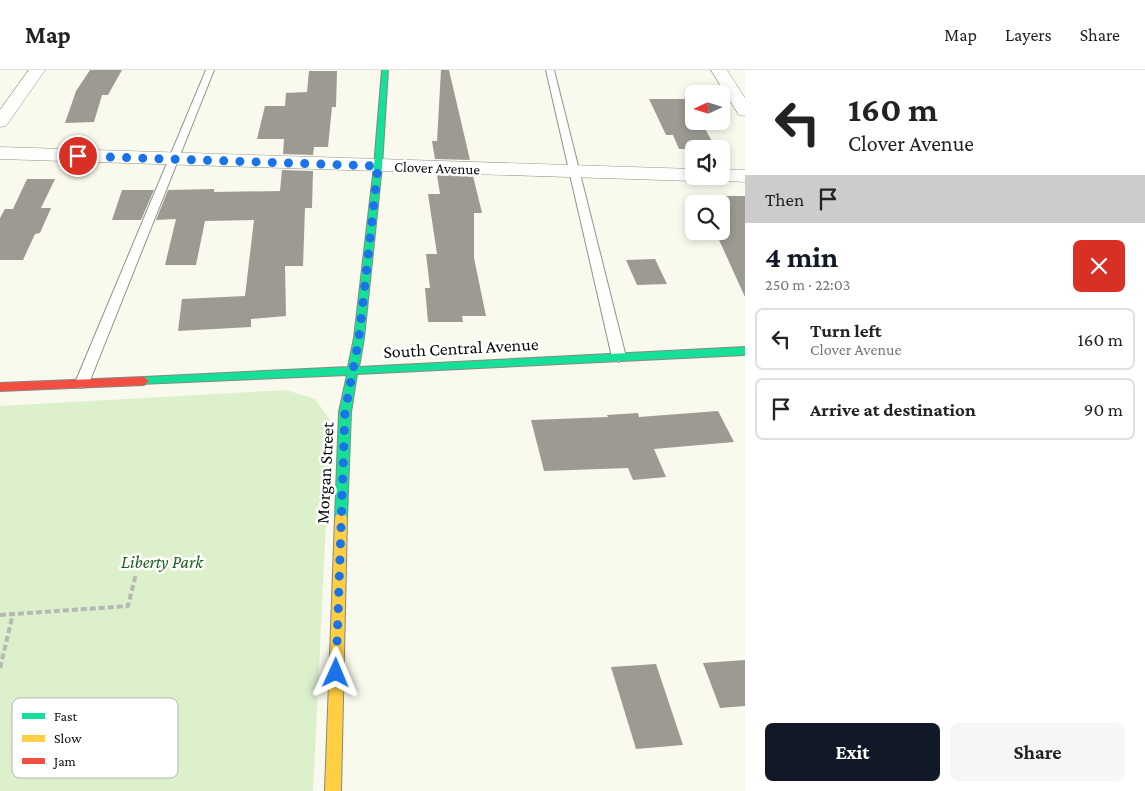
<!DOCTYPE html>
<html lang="en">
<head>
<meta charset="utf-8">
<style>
	body { margin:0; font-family:"Crimson Pro",serif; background:#f6f6f6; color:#222; height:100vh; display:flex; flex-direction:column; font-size:19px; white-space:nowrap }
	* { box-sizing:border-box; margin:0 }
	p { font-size:16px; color:#767676 }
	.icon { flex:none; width:28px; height:28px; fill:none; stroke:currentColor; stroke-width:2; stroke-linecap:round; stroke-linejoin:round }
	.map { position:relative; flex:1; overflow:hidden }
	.drawer { display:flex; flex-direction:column; background:#fff; width:400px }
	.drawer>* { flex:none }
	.guide { background:#fff; color:#222; overflow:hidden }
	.needle { width:32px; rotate:266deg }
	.fabs { position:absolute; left:685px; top:15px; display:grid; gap:10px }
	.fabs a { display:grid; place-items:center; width:45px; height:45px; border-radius:8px; background:#fff; box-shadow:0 2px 8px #0003; font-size:25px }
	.pin { position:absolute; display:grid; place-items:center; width:42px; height:42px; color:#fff; margin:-21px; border:2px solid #fff; border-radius:50%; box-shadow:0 1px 5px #0007 }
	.me { position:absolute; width:55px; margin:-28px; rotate:1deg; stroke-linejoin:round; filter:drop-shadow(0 0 4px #0008) }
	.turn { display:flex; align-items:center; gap:18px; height:105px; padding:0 20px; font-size:22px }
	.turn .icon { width:65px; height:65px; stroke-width:2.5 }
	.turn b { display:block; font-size:35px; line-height:42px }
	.then { display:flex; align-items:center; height:48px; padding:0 20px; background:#0003; gap:10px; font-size:19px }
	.round { display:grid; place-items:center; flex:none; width:52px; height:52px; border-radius:8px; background:#f6f6f6 }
	.head { display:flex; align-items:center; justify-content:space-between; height:85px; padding:0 20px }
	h1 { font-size:30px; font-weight:700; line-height:38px; color:#111827 }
	.primary-button { display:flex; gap:10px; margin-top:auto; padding:10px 20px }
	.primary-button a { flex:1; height:58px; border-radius:8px; background:#111827; color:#fff; font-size:20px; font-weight:700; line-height:58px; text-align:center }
	.primary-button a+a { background:#f6f6f6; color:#222 }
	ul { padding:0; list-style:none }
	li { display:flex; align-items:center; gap:15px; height:62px; margin:0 10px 8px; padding:0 10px; border:2px solid #e0e0e0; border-radius:8px }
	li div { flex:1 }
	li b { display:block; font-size:19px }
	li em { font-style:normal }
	header { display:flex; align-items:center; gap:30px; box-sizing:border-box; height:70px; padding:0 25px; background:#fff; border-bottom:1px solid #e0e0e0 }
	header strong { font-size:24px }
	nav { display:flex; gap:28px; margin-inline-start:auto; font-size:18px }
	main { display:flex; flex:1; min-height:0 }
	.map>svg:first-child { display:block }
</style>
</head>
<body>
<header>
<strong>Map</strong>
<nav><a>Map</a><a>Layers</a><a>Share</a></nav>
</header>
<main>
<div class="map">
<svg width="745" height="721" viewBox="0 0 745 721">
	<rect width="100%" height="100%" fill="#f9f9ed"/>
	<path fill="#dcf0cc" d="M286 320 315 329 331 351 313 721H0V336Z"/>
	<g fill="#9c9a93">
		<path d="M90 0H122L108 25H102L94 52 65 53 76 21Z"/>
		<path d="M441 0H449L470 90 435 89 432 71H437Z"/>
		<path d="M309 1H337L336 37H332L328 77H314L313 85 283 84 284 69H257L265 36H285L286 23 307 22Z"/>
		<path d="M649 29H689L694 38V51H701L716 79H679L673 65H666Z"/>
		<path d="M282 100 313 101 312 138H305L303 196H285L286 246 251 249V257L178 261 182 229 245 226 254 150 205 151 196 195H165L176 149 156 150 168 120 214 119V122L280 121Z"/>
		<path d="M437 105 473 106 482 143H474V188L486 246H462L463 252H428L425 218H430L426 184H437L428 124H440Z"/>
		<path d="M27 109H55L41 138H51L40 163 35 164 23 190H0V148L5 139H13Z"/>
		<path d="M122 120H154L141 150H112Z"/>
		<path d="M698 126H745V227L715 161H721V134H702Z"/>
		<path d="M655 189 667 214 637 215 626 190Z"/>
		<path d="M718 341 734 372 654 379 666 407 633 410 628 398 544 401 531 350 608 347 607 345 638 343 639 347Z"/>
		<path d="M745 590V636L720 638 703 593Z"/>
		<path d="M656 594 683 675 636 679 611 597Z"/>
	</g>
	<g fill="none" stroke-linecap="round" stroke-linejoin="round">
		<defs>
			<g id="lane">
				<path d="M206 0H214L89 313 82 318 77 317 75 313Z"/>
				<path d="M546 0H554L626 287 619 292 612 287Z"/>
			</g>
			<g id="street">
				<path d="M29 0H45L6 56 0 57V40Z"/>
				<path d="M711 0H727L745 28V46L739 45Z"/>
				<path d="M0 77 694 99V106H703L694 111 0 89Z"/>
				<path d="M721 100H745V112L714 110 711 106H721Z"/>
			</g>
			<path id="fast" d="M382 0H388L382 96 364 268 359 297 745 277V285L357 304 351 342 347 448 345 452 341 453 337 452 335 448 339 342 347 305 140 314 139 311 144 307 348 297 354 268 374 96Z"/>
			<path id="slow" d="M341 443 345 444 347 448 341 721H325L335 448 337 444Z"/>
			<path id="jam" d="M144 307 149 311 144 315 0 321V313Z"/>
		</defs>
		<use href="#lane" stroke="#92928c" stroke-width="2"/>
		<use href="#street" stroke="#92928c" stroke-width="1"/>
		<use href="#fast" stroke="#888883" stroke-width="2"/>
		<use href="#slow" stroke="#888883" stroke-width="2"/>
		<use href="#jam" stroke="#888883" stroke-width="2"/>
		<g stroke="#b7b7b5" stroke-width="4" stroke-dasharray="6 3" stroke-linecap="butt">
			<path d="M0 545 128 536 136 504"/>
			<path d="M0 598 13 544"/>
		</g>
		<use href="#lane" fill="#fefefc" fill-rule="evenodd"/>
		<use href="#street" fill="#fefefc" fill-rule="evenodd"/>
		<use href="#fast" fill="#16e098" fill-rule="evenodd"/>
		<use href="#slow" fill="#ffcf43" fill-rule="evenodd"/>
		<use href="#jam" fill="#f24e42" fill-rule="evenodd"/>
	</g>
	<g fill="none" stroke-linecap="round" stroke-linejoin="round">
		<path stroke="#1a73e8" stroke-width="9" stroke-dasharray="0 16.2" d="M78 86 378 96 359 268 345 342 336 603"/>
	</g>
	<g text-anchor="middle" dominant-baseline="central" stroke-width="5" stroke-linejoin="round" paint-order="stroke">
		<g font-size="15" fill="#0a0a0a" stroke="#fff">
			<text transform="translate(437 98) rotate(2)">Clover Avenue</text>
		</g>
		<g font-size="18" fill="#0a0a0a" stroke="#fff">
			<text transform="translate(461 278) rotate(-3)">South Central Avenue</text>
			<text transform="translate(325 403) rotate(-87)">Morgan Street</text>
		</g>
		<g font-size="18" font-style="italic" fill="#1e611b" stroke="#fff">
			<text x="162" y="492">Liberty Park</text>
		</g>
	</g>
	<rect x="12" y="628" width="166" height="80" rx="8" fill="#fff" stroke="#b6b6b6" stroke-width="1"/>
	<rect x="22" y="643" width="23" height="6" fill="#16e098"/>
	<rect x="22" y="665" width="23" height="7" fill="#ffcf43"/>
	<rect x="22" y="688" width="23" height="6" fill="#f24e42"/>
	<g font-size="14" fill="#0a0a0a">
		<text x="54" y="651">Fast</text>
		<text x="54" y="673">Slow</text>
		<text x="54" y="696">Jam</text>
	</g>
</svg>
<div class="fabs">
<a><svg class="needle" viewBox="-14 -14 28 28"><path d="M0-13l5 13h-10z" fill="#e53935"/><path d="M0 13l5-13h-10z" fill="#767676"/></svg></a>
<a><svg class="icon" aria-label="sound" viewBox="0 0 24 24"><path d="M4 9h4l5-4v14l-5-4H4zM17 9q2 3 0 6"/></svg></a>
<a><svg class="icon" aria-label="search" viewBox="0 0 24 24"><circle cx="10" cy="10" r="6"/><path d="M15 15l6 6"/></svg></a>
</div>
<div class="pin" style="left:78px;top:86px;background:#d93025"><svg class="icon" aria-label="arrive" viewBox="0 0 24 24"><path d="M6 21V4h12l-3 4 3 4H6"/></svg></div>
<svg class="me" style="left:336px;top:603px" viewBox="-20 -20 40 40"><path d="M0-17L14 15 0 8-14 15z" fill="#1a73e8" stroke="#fff" stroke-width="4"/></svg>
</div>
<section class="drawer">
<div class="guide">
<div class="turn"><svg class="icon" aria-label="left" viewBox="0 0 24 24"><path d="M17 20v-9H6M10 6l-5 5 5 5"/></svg><div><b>160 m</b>Clover Avenue</div></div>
<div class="then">Then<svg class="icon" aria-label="arrive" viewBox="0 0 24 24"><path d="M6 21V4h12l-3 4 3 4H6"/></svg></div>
</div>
<div class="head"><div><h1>4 min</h1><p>250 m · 22:03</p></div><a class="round" style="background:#d93025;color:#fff"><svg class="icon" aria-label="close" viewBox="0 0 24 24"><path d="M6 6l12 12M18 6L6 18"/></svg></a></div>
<ul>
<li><svg class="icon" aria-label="left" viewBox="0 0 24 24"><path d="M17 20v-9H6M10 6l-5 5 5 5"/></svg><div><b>Turn left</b><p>Clover Avenue</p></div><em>160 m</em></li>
<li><svg class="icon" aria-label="arrive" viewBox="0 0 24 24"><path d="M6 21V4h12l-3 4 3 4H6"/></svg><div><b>Arrive at destination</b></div><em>90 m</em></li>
</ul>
<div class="primary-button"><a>Exit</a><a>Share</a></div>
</section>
</main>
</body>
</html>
